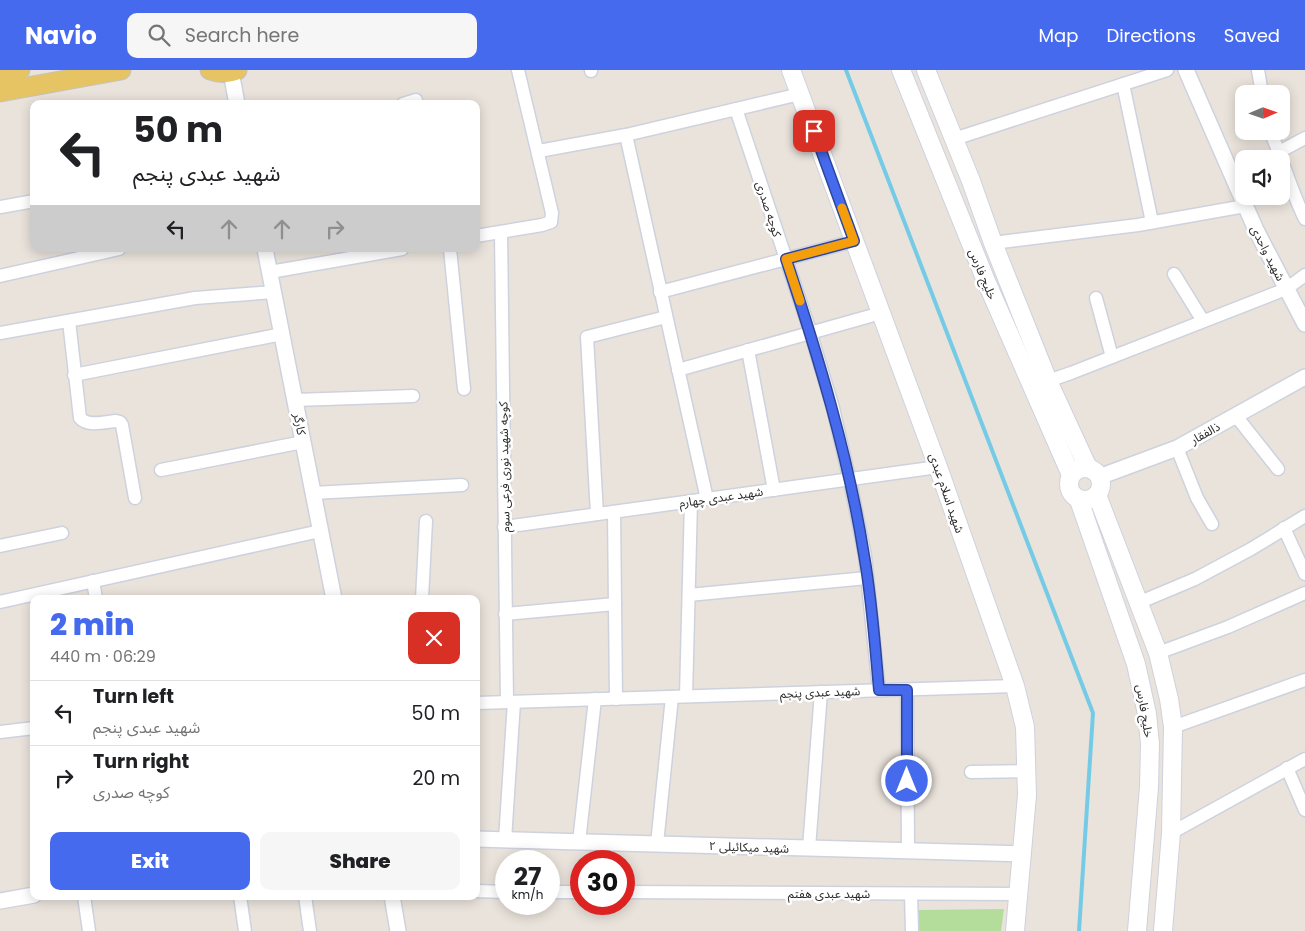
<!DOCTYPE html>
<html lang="en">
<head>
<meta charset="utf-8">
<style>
	body { margin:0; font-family:Poppins,"Noto Sans Arabic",sans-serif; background:#f6f6f6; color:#202124; height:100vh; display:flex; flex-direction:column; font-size:19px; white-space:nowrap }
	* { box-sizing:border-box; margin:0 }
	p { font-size:16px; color:#757577 }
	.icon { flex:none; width:28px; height:28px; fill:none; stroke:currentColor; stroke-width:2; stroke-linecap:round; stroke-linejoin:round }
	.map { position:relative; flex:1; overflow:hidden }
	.side { position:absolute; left:30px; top:525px; width:450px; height:305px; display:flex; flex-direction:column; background:#fff; border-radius:10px; box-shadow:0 2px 12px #0003 }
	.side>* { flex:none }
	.top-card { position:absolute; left:30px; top:30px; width:450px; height:152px; border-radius:10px; box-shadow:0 2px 12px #0003; background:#fff; color:#202124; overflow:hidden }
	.needle { width:32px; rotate:88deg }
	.controls { position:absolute; left:1235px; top:15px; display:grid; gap:10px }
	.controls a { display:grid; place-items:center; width:55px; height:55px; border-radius:10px; background:#fff; box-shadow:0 2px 12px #0003; font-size:25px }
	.speed { position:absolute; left:495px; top:780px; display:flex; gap:10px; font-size:25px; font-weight:700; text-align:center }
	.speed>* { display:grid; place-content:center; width:65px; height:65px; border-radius:50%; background:#fff; box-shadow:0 2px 12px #0003; line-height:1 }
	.speed small { font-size:12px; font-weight:400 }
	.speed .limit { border:8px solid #d22; background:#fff; color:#111 }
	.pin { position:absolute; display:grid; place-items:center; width:42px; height:42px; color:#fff; margin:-21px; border-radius:10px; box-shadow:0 2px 8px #0006 }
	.me { position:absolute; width:55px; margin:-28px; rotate:0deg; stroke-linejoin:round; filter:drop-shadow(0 0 4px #0008) }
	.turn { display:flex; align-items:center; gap:18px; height:105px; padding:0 20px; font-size:22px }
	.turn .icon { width:65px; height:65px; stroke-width:2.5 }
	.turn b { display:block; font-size:35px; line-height:42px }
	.lanes { display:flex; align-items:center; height:48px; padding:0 20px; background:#0003; justify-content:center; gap:25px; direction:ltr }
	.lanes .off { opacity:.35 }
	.round { display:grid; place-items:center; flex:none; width:52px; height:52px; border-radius:10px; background:#f6f6f6 }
	.overview { display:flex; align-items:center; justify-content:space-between; height:85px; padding:0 20px }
	h1 { font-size:30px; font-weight:800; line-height:38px; color:#466aed }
	.cta { display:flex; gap:10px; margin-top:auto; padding:10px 20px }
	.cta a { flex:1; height:58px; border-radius:10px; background:#466aed; color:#fff; font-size:20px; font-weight:800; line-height:58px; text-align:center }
	.cta a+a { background:#f6f6f6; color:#202124 }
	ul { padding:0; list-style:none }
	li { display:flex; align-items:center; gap:15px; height:65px; padding:0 20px; border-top:1px solid #e0e0e0 }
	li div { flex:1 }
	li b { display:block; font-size:19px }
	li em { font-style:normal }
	header { display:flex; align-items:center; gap:30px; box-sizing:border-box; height:70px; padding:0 25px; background:#466aed; color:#fff }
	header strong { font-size:24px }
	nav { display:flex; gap:28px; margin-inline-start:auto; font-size:18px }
	.search { width:350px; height:45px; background:#f6f6f6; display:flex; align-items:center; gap:12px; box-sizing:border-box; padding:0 18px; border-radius:10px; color:#757577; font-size:19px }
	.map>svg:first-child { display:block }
</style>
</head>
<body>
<header>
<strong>Navio</strong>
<div class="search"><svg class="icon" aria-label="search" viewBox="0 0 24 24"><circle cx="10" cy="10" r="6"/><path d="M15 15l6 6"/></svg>Search here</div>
<nav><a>Map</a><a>Directions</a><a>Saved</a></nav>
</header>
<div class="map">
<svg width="1305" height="861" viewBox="0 0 1305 861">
	<rect width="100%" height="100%" fill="#eae3dc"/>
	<path fill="#b4dd9b" d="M1004 839 1001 861H919V840Z"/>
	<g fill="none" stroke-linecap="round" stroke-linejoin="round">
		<path stroke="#75cbe6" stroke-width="4" d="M846 0 1093 643 1079 861"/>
		<defs>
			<g id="minor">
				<path d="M591 0V1"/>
				<path d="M1258 0 1262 24"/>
				<path d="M1123 14 1152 152"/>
				<path d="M403 34 416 30"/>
				<path d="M736 39 809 258 833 338 851 416 865 486 879 620"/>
				<path d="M1270 61C1283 90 1291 121 1305 149"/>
				<path d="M626 65 707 429"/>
				<path d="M954 69 1167 0"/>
				<path d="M539 81 626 65 800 24"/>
				<path d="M1279 82 1305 68"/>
				<path d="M0 137 34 131"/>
				<path d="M501 162 507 632"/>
				<path d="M476 166 542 155 551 152 552 143 518 0"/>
				<path d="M993 173 1138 155 1245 136"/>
				<path d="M450 179 464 319"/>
				<path d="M270 202 402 179"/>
				<path d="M1174 204 1203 251"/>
				<path d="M0 206 119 179"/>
				<path d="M660 222 854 171"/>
				<path d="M1096 228 1112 287"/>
				<path d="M69 251 80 348C88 357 105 352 116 351L120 352 122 355 135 428"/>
				<path d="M0 263 195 228 274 222"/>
				<path d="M748 280 774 420"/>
				<path d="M678 300 881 243"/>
				<path d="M74 305 282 264"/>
				<path d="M1048 311 1071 303 1286 219 1305 205"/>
				<path d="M295 330 413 326"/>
				<path d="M1236 346 1278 399"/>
				<path d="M1177 378 1197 428 1212 454"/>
				<path d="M161 400 303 372"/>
				<path d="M313 423 462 415"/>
				<path d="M614 442 616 629"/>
				<path d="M597 444 587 267 666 247"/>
				<path d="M504 457 938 397"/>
				<path d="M1284 458 1305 504"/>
				<path d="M0 476 62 463"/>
				<path d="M93 511 96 529"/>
				<path d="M689 525 867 508"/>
				<path d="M422 529 426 451"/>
				<path d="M0 532 320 461"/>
				<path d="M1138 533 1195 509 1251 479 1305 446"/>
				<path d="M505 544 615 534"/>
				<path d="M1158 583 1228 557 1305 523"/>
				<path d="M907 620 908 781"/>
				<path d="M686 626 691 431"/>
				<path d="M476 633 1015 616"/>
				<path d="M1173 657 1305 610"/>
				<path d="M0 662 34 658"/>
				<path d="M1287 698 1305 740"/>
				<path d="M971 702 1026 701"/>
				<path d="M1171 763 1305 689"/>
				<path d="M505 770 514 632"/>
				<path d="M579 772 595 629"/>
				<path d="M657 774 672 627"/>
				<path d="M809 778 821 622"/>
				<path d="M476 821 506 822"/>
				<path d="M549 822H581"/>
				<path d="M624 822 1019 824"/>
				<path d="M911 824 912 861"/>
				<path d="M84 826 89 861"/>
				<path d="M240 826 245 861"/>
				<path d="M305 826 310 861"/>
			</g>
			<g id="tertiary">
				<path d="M1186 0 1256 160 1305 254"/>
				<path d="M231 2 237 34"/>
				<path d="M265 179 334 529"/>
				<path d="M1099 407 1177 378 1305 307"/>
				<path d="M476 769 1023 784"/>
				<path d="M392 826 398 861"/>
				<path d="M0 831 34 825"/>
			</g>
			<g id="secondary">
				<path d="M791 0 938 397 1015 616 1025 657 1027 725 1015 861"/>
				<path d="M901 0 986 211 1071 405"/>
				<path d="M926 0 971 111 993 173 1048 311 1088 398"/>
				<circle cx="1085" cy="414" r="16"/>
				<path d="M1097 425 1158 583 1169 629 1173 657 1171 763 1163 861"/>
				<path d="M1079 430 1136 594 1147 644 1150 674 1149 717 1137 861"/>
			</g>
			<g id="primary">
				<path d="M210 0C220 3 227 4 237 0"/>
				<path d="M0 4 20 0"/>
				<path d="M0 22 121 0"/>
			</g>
		</defs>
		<use href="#minor" stroke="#ced2dd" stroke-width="15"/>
		<use href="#tertiary" stroke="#ced2dd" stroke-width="18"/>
		<use href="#secondary" stroke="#ced2dd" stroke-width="20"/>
		<use href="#primary" stroke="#c3c3c3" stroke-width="21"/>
		<use href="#minor" stroke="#fff" stroke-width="12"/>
		<use href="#tertiary" stroke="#fff" stroke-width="15"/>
		<use href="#secondary" stroke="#fff" stroke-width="18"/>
		<use href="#primary" stroke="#e6c464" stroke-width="19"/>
	</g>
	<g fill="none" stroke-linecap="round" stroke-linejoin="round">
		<defs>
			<path id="route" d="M814 61 854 171 786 189C818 286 848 384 864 485 872 530 875 576 879 620H907V711"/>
		</defs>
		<use href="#route" stroke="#2e459a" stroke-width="12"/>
		<use href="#route" stroke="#466aed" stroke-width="9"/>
		<path stroke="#f59e0b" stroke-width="9" d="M800 231 786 189 854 171 842 138"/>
	</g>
	<g text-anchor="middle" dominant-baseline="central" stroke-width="5" stroke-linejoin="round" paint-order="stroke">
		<g font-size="12" fill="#292929" stroke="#fff">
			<text transform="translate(769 139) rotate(72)">کوچه صدری</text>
			<text transform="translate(1268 183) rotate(63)">شهید واحدی</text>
			<text transform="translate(983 204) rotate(67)">خلیج فارس</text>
			<text transform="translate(300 354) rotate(79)">کارگر</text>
			<text transform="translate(1205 363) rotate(-29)">ذالفقار</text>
			<text transform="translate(504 397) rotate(-91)">کوچه شهید نوری فرعی سوم</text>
			<text transform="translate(947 423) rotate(71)">شهید اسلام عبدی</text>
			<text transform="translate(721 427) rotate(-8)">شهید عبدی چهارم</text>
			<text transform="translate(820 622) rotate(-2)">شهید عبدی پنجم</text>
			<text transform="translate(1145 641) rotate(81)">خلیج فارس</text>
			<text transform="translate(749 777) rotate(2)">شهید میکائیلی ۲</text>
			<text x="829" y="823">شهید عبدی هفتم</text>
		</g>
	</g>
</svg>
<div class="controls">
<a><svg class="needle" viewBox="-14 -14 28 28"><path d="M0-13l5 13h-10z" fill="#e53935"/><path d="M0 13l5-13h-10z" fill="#757577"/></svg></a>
<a><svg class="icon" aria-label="sound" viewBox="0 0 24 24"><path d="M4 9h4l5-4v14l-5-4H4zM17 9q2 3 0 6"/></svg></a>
</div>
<div class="speed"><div>27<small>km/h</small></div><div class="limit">30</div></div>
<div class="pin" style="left:814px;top:61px;background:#d93025"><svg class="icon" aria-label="arrive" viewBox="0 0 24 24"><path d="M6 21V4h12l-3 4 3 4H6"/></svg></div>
<svg class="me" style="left:907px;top:711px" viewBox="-20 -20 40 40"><circle r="17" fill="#466aed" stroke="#fff" stroke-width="3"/><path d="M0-11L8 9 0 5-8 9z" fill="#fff"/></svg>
<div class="top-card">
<div class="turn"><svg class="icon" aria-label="left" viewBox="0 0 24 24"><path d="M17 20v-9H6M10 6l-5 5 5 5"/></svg><div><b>50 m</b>شهید عبدی پنجم</div></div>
<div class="lanes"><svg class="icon" aria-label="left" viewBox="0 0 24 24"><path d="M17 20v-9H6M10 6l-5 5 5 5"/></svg><svg class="icon off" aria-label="ahead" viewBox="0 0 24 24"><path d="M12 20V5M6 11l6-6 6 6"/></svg><svg class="icon off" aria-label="ahead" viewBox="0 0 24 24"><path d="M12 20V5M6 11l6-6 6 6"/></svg><svg class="icon off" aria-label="right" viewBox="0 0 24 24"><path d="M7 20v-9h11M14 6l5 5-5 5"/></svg></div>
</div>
<section class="side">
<div class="overview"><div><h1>2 min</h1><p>440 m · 06:29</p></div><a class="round" style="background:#d93025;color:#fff"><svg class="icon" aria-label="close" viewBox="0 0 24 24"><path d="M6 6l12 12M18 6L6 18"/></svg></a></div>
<ul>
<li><svg class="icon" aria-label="left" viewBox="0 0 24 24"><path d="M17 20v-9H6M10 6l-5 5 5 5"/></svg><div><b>Turn left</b><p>شهید عبدی پنجم</p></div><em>50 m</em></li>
<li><svg class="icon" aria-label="right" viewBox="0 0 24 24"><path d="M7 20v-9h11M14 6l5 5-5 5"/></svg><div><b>Turn right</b><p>کوچه صدری</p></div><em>20 m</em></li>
</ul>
<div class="cta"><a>Exit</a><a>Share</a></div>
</section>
</div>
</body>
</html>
